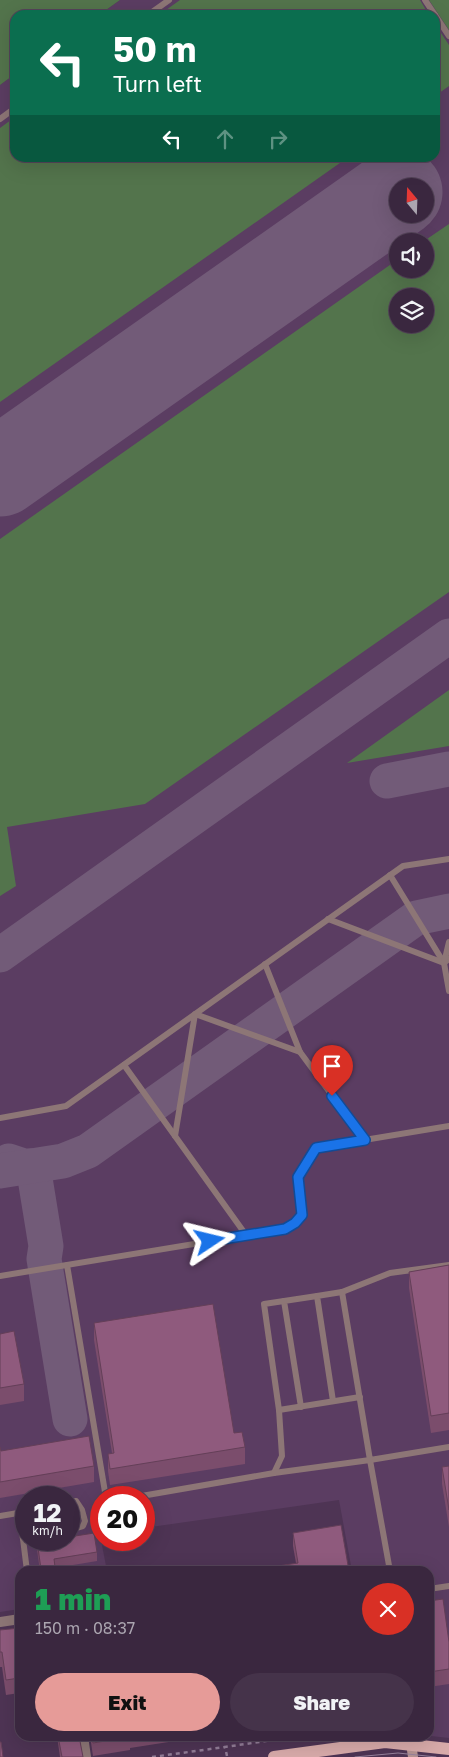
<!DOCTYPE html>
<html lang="en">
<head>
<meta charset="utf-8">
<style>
	body { margin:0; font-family:"Golos Text",sans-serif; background:#45334a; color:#f1f3f6; height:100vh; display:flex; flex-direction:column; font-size:19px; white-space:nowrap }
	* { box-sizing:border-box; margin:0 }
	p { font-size:16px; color:#aba5b0 }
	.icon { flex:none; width:28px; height:28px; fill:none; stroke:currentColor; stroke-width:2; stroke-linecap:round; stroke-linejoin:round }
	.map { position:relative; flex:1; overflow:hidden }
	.side { position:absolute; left:15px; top:1566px; width:419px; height:175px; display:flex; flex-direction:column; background:#3a273f; border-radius:15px; box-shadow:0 5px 20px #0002,0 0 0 1px #544459 }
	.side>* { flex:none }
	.guide { position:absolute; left:10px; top:10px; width:430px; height:152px; border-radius:15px; box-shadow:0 5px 20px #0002,0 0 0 1px #544459; background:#0b6e4f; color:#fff; overflow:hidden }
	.needle { width:32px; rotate:341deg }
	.controls { position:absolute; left:389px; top:178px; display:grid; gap:10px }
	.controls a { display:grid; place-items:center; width:45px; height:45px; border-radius:50%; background:#3a273f; box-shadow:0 5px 20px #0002,0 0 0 1px #544459; font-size:25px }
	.speed { position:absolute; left:15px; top:1486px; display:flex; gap:10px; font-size:25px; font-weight:700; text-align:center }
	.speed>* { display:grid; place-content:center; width:65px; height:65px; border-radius:50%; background:#3a273f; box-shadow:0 5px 20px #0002,0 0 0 1px #544459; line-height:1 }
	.speed small { font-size:12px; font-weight:400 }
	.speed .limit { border:8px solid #d22; background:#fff; color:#111 }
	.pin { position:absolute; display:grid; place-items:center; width:42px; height:42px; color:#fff; margin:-51px -21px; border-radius:50% 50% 50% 0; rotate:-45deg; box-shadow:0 0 5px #0007 }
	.pin .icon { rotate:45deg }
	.me { position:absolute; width:55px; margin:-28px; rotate:80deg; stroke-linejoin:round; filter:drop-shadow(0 0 4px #0008) }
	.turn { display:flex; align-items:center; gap:18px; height:105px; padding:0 20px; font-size:22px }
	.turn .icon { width:65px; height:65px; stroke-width:2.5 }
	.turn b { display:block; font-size:35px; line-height:42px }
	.lanes { display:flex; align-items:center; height:48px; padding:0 20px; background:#0003; justify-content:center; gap:25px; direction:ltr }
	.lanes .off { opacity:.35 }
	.round { display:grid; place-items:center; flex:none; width:52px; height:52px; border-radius:26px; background:#45334a }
	.head { display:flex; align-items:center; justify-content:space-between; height:85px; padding:0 20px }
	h1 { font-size:30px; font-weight:800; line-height:38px; color:#1e9e55 }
	.cta { display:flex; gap:10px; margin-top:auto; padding:10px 20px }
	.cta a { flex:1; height:58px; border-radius:30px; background:#e69b98; color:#111; font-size:20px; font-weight:800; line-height:58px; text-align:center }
	.cta a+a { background:#45334a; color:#f1f3f6 }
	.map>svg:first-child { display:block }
</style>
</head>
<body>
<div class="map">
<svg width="449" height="1757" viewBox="0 0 449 1757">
	<rect width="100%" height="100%" fill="#4e3454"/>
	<path fill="#5b3d62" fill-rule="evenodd" d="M120 0H449V1738L431 1736 429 1723V1571H352L339 1500 144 1528V1498H101V1540L107 1571H20V1609L0 1612V85L15 74V158H435V15H99ZM398 186H425V214H398ZM398 241H425V269H398ZM398 296H425V324H398ZM26 1498H69V1540H26Z"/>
	<g fill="#53744c" fill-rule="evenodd">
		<path d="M0 0H120L99 15H15V74L0 85Z"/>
		<path d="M180 0H420L429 15H159Z"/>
		<path d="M429 0H449V30Z"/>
		<path d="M435 24 449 45V86L435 96Z"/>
		<path d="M15 117V158H347L0 402V128Z"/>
		<path d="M449 224V592L145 804 7 827 16 886 0 896V539L397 260 398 269H425L424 241ZM425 296V324H398V296Z"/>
		<path d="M449 690V746L347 763Z"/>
	</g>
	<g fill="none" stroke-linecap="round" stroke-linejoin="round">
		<g stroke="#725b78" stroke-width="35">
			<path d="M387 781 449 769"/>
			<path d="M0 955 449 636"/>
			<path d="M9 1161 24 1166H33L46 1246 44 1259 70 1419"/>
			<path d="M0 1171 63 1161 88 1151 416 918 449 911"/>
		</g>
		<path stroke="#725b78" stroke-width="89" d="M0 472 398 192"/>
		<g stroke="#927d97" stroke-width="2.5" stroke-dasharray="4 4" stroke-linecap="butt">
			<path d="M227 1756 225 1747 300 1736"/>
			<path d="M152 1757 225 1747"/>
		</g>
		<g stroke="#8d7676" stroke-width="6">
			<path d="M425 0 435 15"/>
			<path d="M148 15 169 0"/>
			<path d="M435 15 449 36"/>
			<path d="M0 119 15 108"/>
			<path d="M390 875 444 963"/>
			<path d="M328 919 444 963"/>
			<path d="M449 959 444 963 449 991"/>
			<path d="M444 963 449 942"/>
			<path d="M265 964 300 1052 365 1140"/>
			<path d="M124 1065 246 1235"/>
			<path d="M0 1118 66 1106 403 866 449 859"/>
			<path d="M175 1136 195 1014 300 1052"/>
			<path d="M67 1265 105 1492 109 1498"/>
			<path d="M0 1276 285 1229 295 1223 302 1215 298 1177 316 1148 449 1126"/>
			<path d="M342 1292 390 1273 449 1265"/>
			<path d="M333 1401 317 1296 342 1292 370 1460 449 1447"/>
			<path d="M301 1407 284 1301 317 1296"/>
			<path d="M279 1410 360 1397"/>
			<path d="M274 1473 282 1456 279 1410 264 1304 284 1301"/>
			<path d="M130 1498 274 1473 370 1460 390 1571"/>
			<path d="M69 1503 76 1501 82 1510 85 1521 83 1526 69 1530"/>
			<path d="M26 1511 18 1513 23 1539 26 1538"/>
			<path d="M0 1516 18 1513"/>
			<path d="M23 1539 27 1571"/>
			<path d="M429 1589 449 1586"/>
		</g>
		<g stroke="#8d7676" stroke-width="10">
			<path d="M0 1622 20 1619"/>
			<path d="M83 1736 86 1757"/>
			<path d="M403 1736 411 1743 415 1736"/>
		</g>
		<path stroke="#b79493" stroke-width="10" d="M411 1743 413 1757"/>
		<path stroke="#d8abaa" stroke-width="12" d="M274 1757 385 1742 449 1749"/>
		<path stroke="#97829c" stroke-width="1" d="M355 1757 398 1753 436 1757"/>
	</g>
	<g fill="#7b4d6c">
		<path d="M449 1265V1430L431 1433 409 1288V1272Z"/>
		<path d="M94 1323 234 1433 245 1447V1464L110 1485 108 1471V1454L112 1453 94 1340Z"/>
		<path d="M0 1334 24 1384V1401L0 1405Z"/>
		<path d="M0 1447 1 1451 94 1466V1482L0 1498Z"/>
		<path d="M449 1466V1527L442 1484V1467Z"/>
		<path d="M293 1533 349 1571 296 1563 293 1546Z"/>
		<path d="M37 1541 97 1552V1561L55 1568V1571H40L37 1550Z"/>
		<path d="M429 1601 449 1642V1684L429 1687Z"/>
		<path d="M20 1628V1665H17L19 1678V1693L6 1695 2 1667H0V1630Z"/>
		<path d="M57 1736H79L83 1757H60Z"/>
		<path d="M90 1736H207L130 1748V1750L93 1756Z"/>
	</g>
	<g fill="#8f5a7d" stroke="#643f58">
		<path d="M449 1265V1413L431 1416 409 1272Z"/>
		<path d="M213 1304 234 1433 242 1432 245 1447 110 1469 108 1454 114 1453 94 1323Z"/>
		<path d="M14 1331 24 1384 0 1388V1334Z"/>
		<path d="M89 1436 94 1466 0 1482V1447L1 1451Z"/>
		<path d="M449 1466V1510L442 1467Z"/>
		<path d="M341 1525 349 1571H244L298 1563 293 1533Z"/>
		<path d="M94 1533 97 1552 54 1559 55 1567 41 1569 37 1541 45 1540H69V1537Z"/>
		<path d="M443 1599 449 1642V1669L429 1672V1601Z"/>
		<path d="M20 1628V1650H15L19 1678 6 1680 2 1652H0V1630Z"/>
		<path d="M58 1736H79L83 1757H62Z"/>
		<path d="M92 1736H130V1737L93 1743Z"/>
		<path d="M0 1742H1L3 1757H0Z"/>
	</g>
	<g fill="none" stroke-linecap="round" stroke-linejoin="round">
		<defs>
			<path id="route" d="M210 1241 285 1229 295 1223 302 1215 298 1177 316 1148 365 1140 332 1096"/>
		</defs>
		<use href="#route" stroke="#114b97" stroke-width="12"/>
		<use href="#route" stroke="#1a73e8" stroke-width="9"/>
	</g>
</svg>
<div class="controls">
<a><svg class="needle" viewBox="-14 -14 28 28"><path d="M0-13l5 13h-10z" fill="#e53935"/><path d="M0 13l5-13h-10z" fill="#aba5b0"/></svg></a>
<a><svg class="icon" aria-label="sound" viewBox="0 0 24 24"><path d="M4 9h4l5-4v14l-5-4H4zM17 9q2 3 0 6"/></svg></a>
<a><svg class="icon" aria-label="layers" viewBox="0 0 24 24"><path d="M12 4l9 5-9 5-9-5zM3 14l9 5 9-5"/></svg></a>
</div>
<div class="speed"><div>12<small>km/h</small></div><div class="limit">20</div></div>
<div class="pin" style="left:332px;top:1096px;background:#d93025"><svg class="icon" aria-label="arrive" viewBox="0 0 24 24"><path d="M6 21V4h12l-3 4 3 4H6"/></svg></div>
<svg class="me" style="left:210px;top:1241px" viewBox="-20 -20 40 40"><path d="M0-17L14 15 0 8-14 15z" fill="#1a73e8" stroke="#fff" stroke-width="4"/></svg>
<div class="guide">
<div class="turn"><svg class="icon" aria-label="left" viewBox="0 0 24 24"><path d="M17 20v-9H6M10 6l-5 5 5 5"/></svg><div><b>50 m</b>Turn left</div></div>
<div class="lanes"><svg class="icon" aria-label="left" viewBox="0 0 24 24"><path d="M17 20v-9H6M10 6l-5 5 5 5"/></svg><svg class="icon off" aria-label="ahead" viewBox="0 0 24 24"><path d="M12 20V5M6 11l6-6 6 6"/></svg><svg class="icon off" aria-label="right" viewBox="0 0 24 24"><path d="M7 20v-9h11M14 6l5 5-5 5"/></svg></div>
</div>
<section class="side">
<div class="head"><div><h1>1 min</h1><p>150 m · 08:37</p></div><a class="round" style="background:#d93025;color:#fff"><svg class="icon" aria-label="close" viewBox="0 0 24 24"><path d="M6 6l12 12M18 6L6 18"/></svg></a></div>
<div class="cta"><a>Exit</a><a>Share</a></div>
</section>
</div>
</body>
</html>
